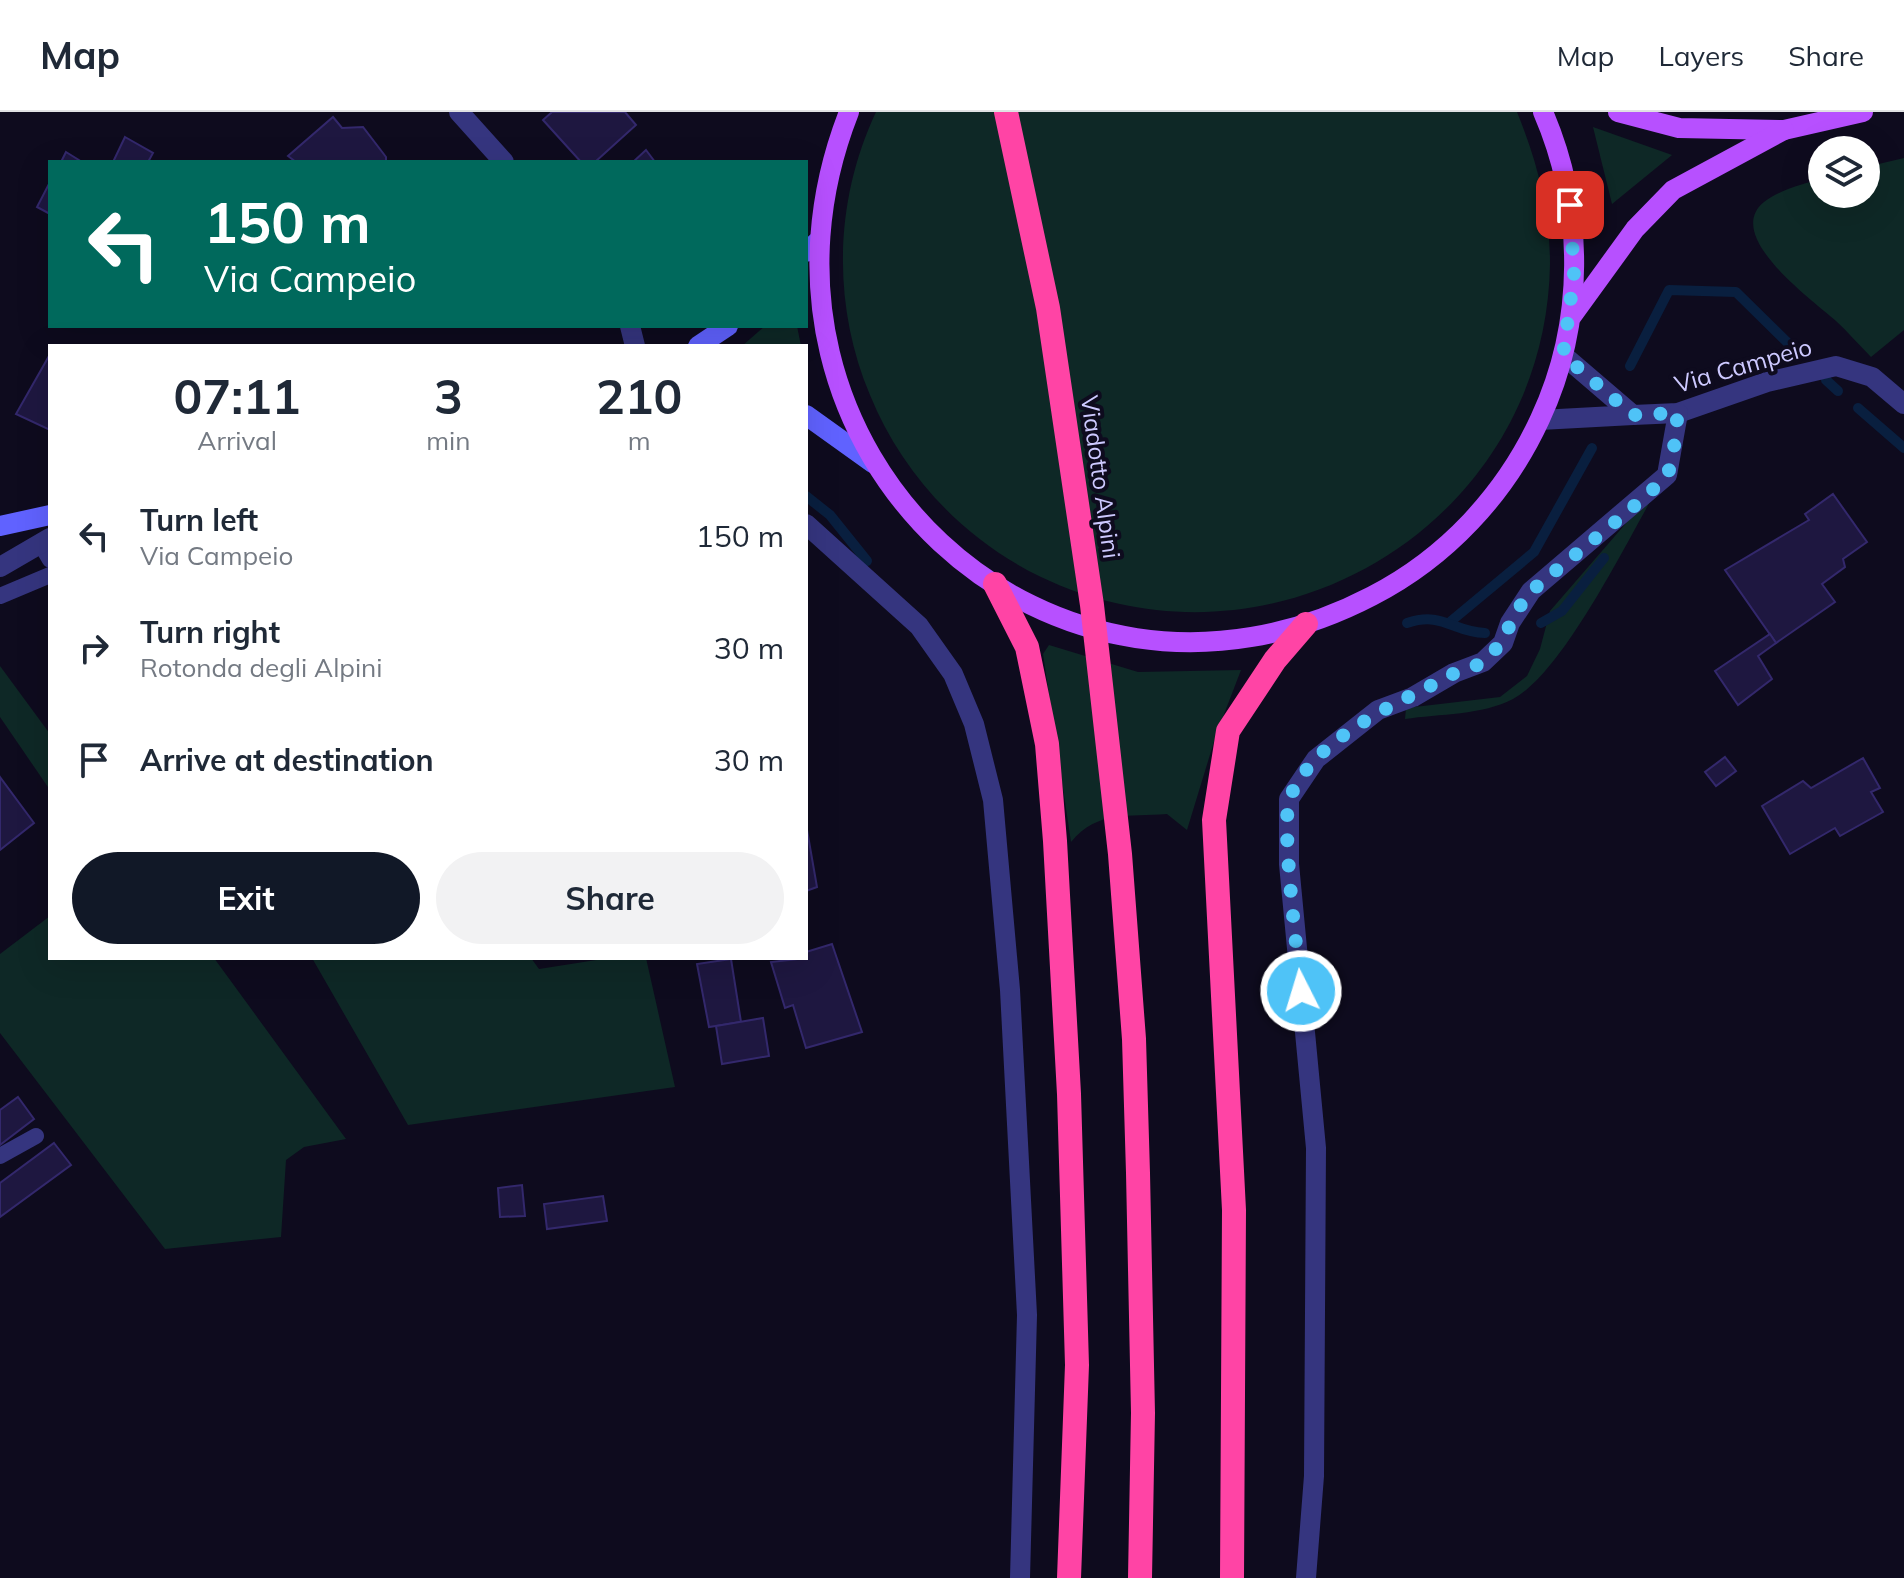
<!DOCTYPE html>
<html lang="en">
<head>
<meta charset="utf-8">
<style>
	body { margin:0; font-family:Mulish,sans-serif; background:#f2f2f3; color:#1f2937; height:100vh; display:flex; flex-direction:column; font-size:30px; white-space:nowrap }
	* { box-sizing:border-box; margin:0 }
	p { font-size:26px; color:#747a83 }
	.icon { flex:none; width:44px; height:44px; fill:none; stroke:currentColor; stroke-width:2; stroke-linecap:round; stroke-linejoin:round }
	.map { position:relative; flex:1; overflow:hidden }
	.sheet { position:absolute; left:48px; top:232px; width:760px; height:616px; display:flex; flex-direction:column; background:#fff; border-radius:0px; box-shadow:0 8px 32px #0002 }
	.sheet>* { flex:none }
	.top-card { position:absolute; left:48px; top:48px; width:760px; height:168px; border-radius:0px; box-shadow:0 8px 32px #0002; background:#00695c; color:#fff; overflow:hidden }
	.tools { position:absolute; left:1808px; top:24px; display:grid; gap:16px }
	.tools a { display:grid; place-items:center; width:72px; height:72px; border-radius:50%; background:#fff; box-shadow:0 8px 32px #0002; font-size:40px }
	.pin { position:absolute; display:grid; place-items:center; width:68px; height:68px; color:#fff; margin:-34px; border-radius:16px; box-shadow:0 4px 12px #0006 }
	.me { position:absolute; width:88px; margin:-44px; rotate:355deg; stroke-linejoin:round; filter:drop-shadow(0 0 6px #0008) }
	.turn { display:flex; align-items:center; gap:28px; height:168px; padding:0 24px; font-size:36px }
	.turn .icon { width:104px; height:104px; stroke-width:2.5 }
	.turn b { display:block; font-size:56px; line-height:68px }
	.eta { display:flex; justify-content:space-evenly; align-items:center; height:136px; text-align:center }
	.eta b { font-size:48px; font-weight:700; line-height:56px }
	.action { display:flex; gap:16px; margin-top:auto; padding:16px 24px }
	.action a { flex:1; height:92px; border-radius:48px; background:#111827; color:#fff; font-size:32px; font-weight:700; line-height:92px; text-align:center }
	.action a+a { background:#f2f2f3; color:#1f2937 }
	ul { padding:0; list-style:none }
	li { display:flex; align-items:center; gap:24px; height:112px; padding:0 24px }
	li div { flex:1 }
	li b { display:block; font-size:30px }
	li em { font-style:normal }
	header { display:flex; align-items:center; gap:48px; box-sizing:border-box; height:112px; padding:0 40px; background:#fff; border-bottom:2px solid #e0e1e3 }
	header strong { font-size:38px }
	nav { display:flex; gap:44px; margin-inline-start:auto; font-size:28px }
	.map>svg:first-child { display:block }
</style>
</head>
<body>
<header>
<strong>Map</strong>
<nav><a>Map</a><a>Layers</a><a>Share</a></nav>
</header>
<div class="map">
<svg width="1904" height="1466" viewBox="0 0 1904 1466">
	<rect width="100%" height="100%" fill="#0e0b1e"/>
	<g fill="#0e2826">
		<path d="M876 0H1517C1537 49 1550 98 1550 152 1546 411 1274 576 1041 465 964 428 902 362 870 283 832 193 834 89 876 0Z"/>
		<path d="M1593 15 1672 43 1612 92Z"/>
		<path d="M1904 46V218L1871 245C1859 233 1848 220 1836 209 1814 189 1722 124 1764 90 1781 77 1803 72 1822 67V82H1866V55Z"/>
		<path d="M765 214H797L801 234H742Z"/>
		<path d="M1660 372C1629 425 1564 560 1513 587 1483 603 1439 602 1405 607L1406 596 1500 585 1527 564 1540 537 1550 499Z"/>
		<path d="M1049 533 1138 560 1241 558 1216 623 1187 718 1167 702C1129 705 1097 698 1071 730L1043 542Z"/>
		<path d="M0 554 50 622V678L0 605Z"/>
		<path d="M50 804V846H214L346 1027 304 1035 286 1048 281 1125 165 1137 0 921V842Z"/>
		<path d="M312 846H531L539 857 609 846H646L675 975 408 1013Z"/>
	</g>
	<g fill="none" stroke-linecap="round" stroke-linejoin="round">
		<g stroke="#091f3f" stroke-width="10">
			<path d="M1630 254 1669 178 1736 180 1792 235"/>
			<path d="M1826 268 1838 279"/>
			<path d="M1858 296 1904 336"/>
			<path d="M806 384 830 403 867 449"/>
			<path d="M1450 510 1534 440 1592 336"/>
			<path d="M1407 511C1443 499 1452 520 1485 521"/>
			<path d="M1541 511 1562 499 1604 446"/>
		</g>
	</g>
	<g fill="#1e1740" stroke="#33286c" stroke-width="2">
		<path d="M552 0H625L636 13 595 50H581L543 8Z"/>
		<path d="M333 5 342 16 363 15 386 45V50H296L288 44Z"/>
		<path d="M125 25 153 41 148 50H113Z"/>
		<path d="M646 38 655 50H633Z"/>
		<path d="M66 40 82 50H61Z"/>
		<path d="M50 70V102L37 95Z"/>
		<path d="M49 244 50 245V318L16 302Z"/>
		<path d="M1833 382 1867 430 1843 447 1845 455 1822 472 1835 490 1776 531 1725 458 1809 408 1805 402Z"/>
		<path d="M1770 522 1776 531 1758 544 1772 567 1738 593 1715 559Z"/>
		<path d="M1725 645 1736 659 1716 674 1705 660Z"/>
		<path d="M1863 646 1880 676 1871 680 1883 700 1840 724 1835 716 1790 742 1762 694 1803 669 1811 676Z"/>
		<path d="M0 665 34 711 0 738Z"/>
		<path d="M806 712 817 775 806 779Z"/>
		<path d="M832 832 862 920 806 936 793 893 785 896 771 850 806 846V840Z"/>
		<path d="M731 847 741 910 709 915 697 852Z"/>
		<path d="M763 906 769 944 722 952 716 914Z"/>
		<path d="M18 985 34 1007 0 1033V998Z"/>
		<path d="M54 1031 71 1053 0 1105V1071Z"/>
		<path d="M522 1073 525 1104 500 1105 498 1076Z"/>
		<path d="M603 1084 607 1109 547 1117 544 1092Z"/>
	</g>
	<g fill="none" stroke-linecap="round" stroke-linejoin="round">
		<g stroke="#35357f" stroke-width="16">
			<path d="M40 431 50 448"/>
			<path d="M0 484 50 463"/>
			<path d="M0 1044 36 1024"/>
		</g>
		<g stroke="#35357f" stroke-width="20">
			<path d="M459 0 504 50"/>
			<path d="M630 214 635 234"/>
			<path d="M1633 303 1678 301 1767 270 1836 254 1872 265 1904 292"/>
			<path d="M1540 308 1633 303 1563 243"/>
			<path d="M806 412 919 514 953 562 974 612 993 688 1010 878 1027 1203 1020 1466"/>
			<path d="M0 455 50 426"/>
			<path d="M1306 1466 1314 1364 1316 1036 1289 752V687L1316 647 1378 598 1413 585 1454 561 1483 550 1503 531 1510 511 1531 479 1667 363 1678 301"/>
		</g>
		<g stroke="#6062ff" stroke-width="20">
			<path d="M806 140 818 129"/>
			<path d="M698 234 728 214"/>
			<path d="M806 303 873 351"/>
			<path d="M0 414 50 403"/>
		</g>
		<g stroke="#b750ff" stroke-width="20">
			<path d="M849 0C717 336 1051 651 1372 484 1446 446 1505 383 1540 307 1585 211 1585 97 1543 0"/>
			<path d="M1618 0 1679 16 1784 18 1863 0"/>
			<path d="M1572 204 1635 117 1673 78 1784 18"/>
		</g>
		<g stroke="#ff44a5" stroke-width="24">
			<path d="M1006 0 1048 196 1092 493 1120 742 1134 927 1138 1061 1143 1301 1140 1466"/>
			<path d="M995 472 1027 535 1047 632 1055 729 1069 982 1077 1253 1069 1466"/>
			<path d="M1232 1466 1234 1098 1214 708 1228 619 1275 548 1306 512"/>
		</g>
	</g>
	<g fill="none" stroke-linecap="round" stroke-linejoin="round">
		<path stroke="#4fc3f7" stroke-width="14" stroke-dasharray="0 25.2" d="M1301 879C1298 844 1280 710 1290 685 1317 623 1396 593 1451 563 1461 557 1475 556 1484 549 1509 529 1512 496 1535 476 1555 458 1662 375 1668 361 1675 343 1675 319 1678 301L1633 303 1563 243 1574 163 1570 93"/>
	</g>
	<g text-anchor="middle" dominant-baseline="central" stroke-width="8" stroke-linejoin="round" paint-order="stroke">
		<g font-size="24" fill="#cdc9ff" stroke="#0e0b1e">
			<text transform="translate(1743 253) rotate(-16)">Via Campeio</text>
			<text transform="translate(1101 365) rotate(82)">Viadotto Alpini</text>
		</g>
	</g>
</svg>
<div class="tools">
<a><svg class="icon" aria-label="layers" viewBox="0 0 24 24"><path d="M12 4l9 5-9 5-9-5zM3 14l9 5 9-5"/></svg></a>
</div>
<div class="pin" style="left:1570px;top:93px;background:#d93025"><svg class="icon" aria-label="arrive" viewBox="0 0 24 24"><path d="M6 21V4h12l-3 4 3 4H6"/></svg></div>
<svg class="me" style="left:1301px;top:879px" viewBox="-20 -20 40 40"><circle r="17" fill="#4fc3f7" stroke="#fff" stroke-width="3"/><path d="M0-11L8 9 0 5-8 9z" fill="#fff"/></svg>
<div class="top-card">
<div class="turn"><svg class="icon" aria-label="left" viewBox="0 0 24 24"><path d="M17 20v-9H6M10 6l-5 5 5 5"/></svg><div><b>150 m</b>Via Campeio</div></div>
</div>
<section class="sheet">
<div class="eta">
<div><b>07:11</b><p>Arrival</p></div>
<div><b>3</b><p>min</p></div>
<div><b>210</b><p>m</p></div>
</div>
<ul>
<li><svg class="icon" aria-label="left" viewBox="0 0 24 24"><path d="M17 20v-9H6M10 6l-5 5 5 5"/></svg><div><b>Turn left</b><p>Via Campeio</p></div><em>150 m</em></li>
<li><svg class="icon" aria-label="right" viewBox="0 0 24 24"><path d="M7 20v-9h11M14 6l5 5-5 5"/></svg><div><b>Turn right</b><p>Rotonda degli Alpini</p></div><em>30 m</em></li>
<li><svg class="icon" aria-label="arrive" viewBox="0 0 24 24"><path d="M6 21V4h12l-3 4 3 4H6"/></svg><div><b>Arrive at destination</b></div><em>30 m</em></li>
</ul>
<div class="action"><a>Exit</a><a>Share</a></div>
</section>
</div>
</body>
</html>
